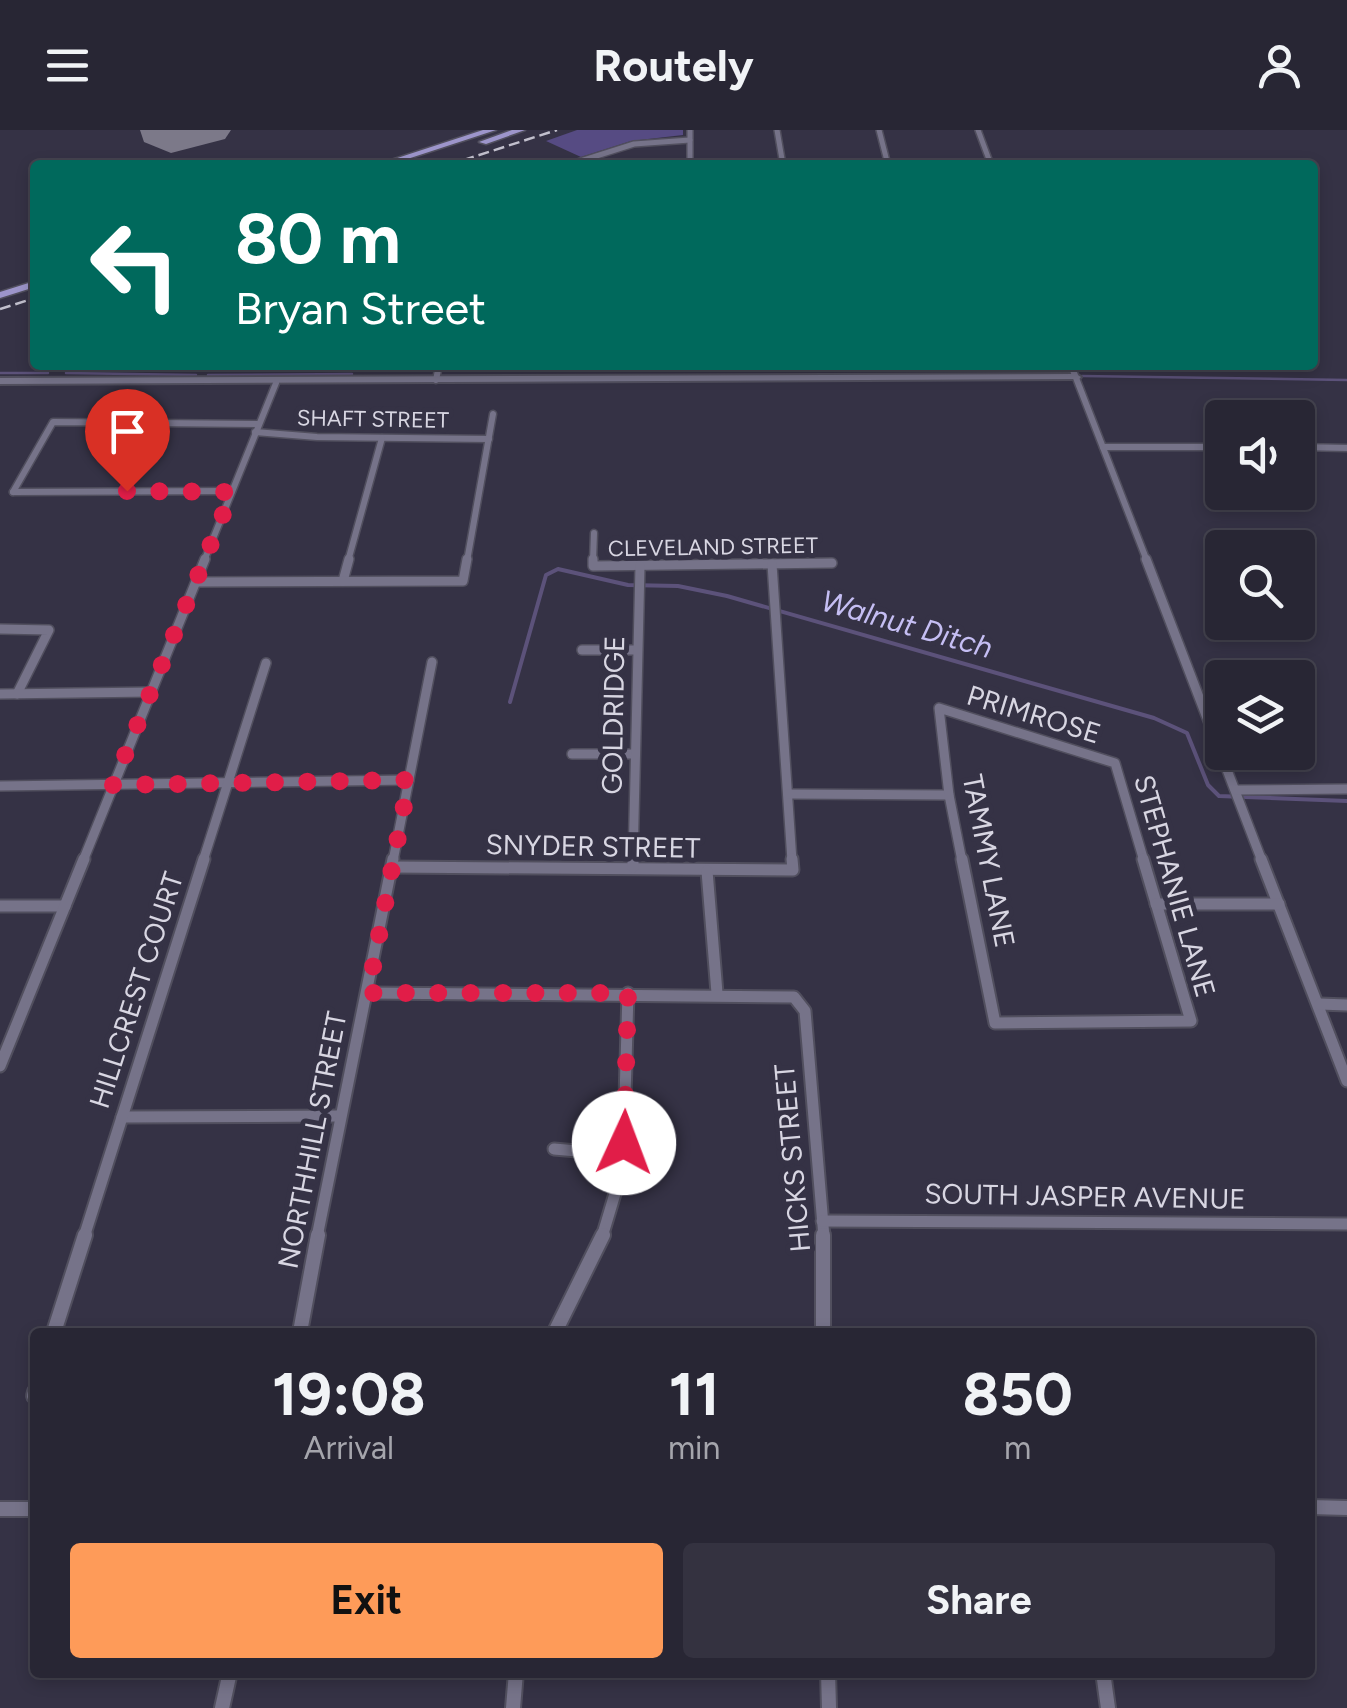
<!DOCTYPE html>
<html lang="en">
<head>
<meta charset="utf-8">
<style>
	body { margin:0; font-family:Figtree,sans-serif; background:#343240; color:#f1f3f6; height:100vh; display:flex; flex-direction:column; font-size:38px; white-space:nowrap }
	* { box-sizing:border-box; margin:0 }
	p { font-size:32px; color:#a5a5ac }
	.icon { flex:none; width:55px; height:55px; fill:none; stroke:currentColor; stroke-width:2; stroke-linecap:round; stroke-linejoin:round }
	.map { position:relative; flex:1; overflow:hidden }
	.details { position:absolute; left:30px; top:1198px; width:1285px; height:350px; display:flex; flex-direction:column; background:#282634; border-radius:10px; box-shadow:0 5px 15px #0003,0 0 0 2px #44434f }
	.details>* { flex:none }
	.top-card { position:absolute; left:30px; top:30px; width:1288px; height:210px; border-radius:10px; box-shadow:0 5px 15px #0003,0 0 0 2px #44434f; background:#00695c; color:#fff; overflow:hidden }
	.tools { position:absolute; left:1205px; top:270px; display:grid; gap:20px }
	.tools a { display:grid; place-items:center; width:110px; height:110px; border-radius:10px; background:#282634; box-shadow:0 5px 15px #0003,0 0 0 2px #44434f; font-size:50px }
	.pin { position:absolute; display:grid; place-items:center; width:85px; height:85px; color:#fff; margin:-102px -42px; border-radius:50% 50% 50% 0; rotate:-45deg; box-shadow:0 0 10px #0007 }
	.pin .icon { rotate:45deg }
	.me { position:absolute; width:110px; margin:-55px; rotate:2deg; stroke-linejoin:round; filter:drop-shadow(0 0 8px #0008) }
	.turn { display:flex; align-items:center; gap:35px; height:210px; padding:0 40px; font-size:45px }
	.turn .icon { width:130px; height:130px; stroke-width:2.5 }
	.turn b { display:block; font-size:70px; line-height:85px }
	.eta { display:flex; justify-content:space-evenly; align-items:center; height:170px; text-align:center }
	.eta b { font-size:60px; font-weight:700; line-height:70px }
	.action { display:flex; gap:20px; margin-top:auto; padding:20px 40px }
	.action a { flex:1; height:115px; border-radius:10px; background:#fe9b59; color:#111; font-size:40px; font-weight:700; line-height:115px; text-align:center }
	.action a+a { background:#343240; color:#f1f3f6 }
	header { display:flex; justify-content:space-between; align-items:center; height:130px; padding:0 40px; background:#282634; font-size:45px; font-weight:700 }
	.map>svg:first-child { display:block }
</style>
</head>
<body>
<header><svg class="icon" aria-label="menu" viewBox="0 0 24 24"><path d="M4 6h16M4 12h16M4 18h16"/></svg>Routely<svg class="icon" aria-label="person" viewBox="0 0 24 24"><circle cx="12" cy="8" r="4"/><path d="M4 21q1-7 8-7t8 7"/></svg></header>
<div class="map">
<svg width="1347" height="1578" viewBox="0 0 1347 1578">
	<rect width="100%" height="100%" fill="#353245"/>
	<path fill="#564b83" d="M577 0H683V5L631 11 581 27 546 11Z"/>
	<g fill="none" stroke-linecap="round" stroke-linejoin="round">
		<g stroke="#5c527a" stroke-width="2.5">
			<path d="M1054 235 1057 241"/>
			<path d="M454 239 456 235"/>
			<path d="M0 243H48"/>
			<path d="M66 243 196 245"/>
			<path d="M208 245 352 244"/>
			<path d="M1082 246 1347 250"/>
		</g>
		<path stroke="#5c527a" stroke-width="4" d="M510 572 546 445 558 439 628 455 678 456 727 466 1154 588 1187 603 1208 655 1219 666 1347 671"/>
		<path fill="#7c7989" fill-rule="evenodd" d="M140 0H231L225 9 171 23 144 12Z"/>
		<defs>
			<g id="street-far4">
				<path d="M690 0V35"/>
				<path d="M777 0 783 35"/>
				<path d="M879 0 888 35"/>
				<path d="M978 0 991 35"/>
				<path d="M568 35 634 14 690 10"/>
			</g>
			<g id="street-far3">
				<path d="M1071 235 1147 431"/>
				<path d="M436 250 439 235"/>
				<path d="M255 302 317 307 489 309"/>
				<path d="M1103 317H1222"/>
				<path d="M1298 317 1347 318"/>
				<path d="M13 362 53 292 259 294"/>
				<path d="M13 362 232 361"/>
				<path d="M204 431 276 253"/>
				<path d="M348 431 382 308"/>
				<path d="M467 431 493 284"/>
				<path d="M593 431 594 403"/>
			</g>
			<g id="street-far2">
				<path d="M593 429V436L832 433"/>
				<path d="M1146 429 1262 731"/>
				<path d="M772 434 792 731"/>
				<path d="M343 451 349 429"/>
				<path d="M196 452 463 451 467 429"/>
				<path d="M0 499 49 500 17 564"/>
				<path d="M582 520H637"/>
				<path d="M0 564 151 562"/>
				<path d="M572 624H634"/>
				<path d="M0 656 409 650"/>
				<path d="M1236 660 1347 659"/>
				<path d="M788 664 949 665"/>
				<path d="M83 731 205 429"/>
				<path d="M203 731 266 533"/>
				<path d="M393 731 432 532"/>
				<path d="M633 731 640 436"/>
				<path d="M962 731 949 665 939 578 1115 633 1144 731"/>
			</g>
			<g id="street-far1">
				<path d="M962 729 995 893 1191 891 1143 729"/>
				<path d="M1261 729 1347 951"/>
				<path d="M393 737 793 740 792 729"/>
				<path d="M633 737V729"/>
				<path d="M707 741 717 863"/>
				<path d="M1156 774H1279"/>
				<path d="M0 776H65"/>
				<path d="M368 863 794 867 805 881 824 1107"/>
				<path d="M1320 874 1347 875"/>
				<path d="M0 936 84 729"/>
				<path d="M122 987 339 986"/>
				<path d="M554 1019 623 1025"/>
				<path d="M822 1091 1347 1094"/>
				<path d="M84 1107 204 729"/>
				<path d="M317 1107 393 729"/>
				<path d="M602 1107 623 1037 628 863"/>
			</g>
			<g id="street">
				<path d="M54 1202 85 1105"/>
				<path d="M300 1202 318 1105"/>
				<path d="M555 1202 603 1105"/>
				<path d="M823 1202V1105"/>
				<path d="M34 1266 35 1262"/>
				<path d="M1310 1377 1347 1378"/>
				<path d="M0 1379H35"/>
				<path d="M828 1542 829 1578"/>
				<path d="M1103 1542 1108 1578"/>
				<path d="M222 1578 230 1542"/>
				<path d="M513 1578 516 1542"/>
			</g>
			<path id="secondary" d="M1076 244 1081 247 1079 249 0 254V248Z"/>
			<g id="primary">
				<path d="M483 0H496L389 35H376Z"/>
				<path d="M512 0H525L486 14 479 12Z"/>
				<path d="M35 151V157L0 168V162Z"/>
			</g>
		</defs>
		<use href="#street-far4" stroke="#514f5e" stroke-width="8"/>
		<use href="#street-far3" stroke="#514f5e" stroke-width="9"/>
		<use href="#street-far2" stroke="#514f5e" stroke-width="12"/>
		<use href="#street-far1" stroke="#514f5e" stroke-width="15"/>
		<use href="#street" stroke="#514f5e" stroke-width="18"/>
		<use href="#secondary" stroke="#514f5e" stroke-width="4"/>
		<use href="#primary" stroke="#514f5e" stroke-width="3"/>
		<use href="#street-far4" stroke="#767389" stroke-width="5"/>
		<use href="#street-far3" stroke="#767389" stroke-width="6"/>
		<use href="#street-far2" stroke="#767389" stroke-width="9"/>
		<use href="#street-far1" stroke="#767389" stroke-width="11"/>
		<use href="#street" stroke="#767389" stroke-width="14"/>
		<use href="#secondary" fill="#767389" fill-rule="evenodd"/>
		<use href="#primary" fill="#9d95cb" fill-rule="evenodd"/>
		<g stroke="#c2c0cd" stroke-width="2.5" stroke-dasharray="11 5" stroke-linecap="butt">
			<path d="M448 35 557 0"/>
			<path d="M0 179 35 168"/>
		</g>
	</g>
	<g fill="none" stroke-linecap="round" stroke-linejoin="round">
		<path stroke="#e11d48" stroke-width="18" stroke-dasharray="0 32.4" d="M127 361 232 362 113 655 409 650 368 863H628L624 1013"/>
	</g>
	<g text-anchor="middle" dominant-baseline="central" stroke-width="10" stroke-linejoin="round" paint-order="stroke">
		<g font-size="22" fill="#d8d6e2" stroke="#353245">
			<text transform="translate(373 289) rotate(1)">SHAFT STREET</text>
			<text transform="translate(713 417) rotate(-1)">CLEVELAND STREET</text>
		</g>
		<g font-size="28" fill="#d8d6e2" stroke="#353245">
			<text transform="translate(1034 584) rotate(17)">PRIMROSE</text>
			<text transform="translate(613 585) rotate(-89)">GOLDRIDGE</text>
			<text transform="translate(593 716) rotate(1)">SNYDER STREET</text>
			<text transform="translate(989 731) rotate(79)">TAMMY LANE</text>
			<text transform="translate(1175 756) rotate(74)">STEPHANIE LANE</text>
			<text transform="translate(136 860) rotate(-72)">HILLCREST COURT</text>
			<text transform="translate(312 1010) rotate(-79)">NORTHHILL STREET</text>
			<text transform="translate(792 1028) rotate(-95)">HICKS STREET</text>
			<text transform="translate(1085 1066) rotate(1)">SOUTH JASPER AVENUE</text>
		</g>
		<g font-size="30" font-style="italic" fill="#c5bef3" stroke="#353245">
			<text transform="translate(907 494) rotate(16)">Walnut Ditch</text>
		</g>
	</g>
</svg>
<div class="tools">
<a><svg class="icon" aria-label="sound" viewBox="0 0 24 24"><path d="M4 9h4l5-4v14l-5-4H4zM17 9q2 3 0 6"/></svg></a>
<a><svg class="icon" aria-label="search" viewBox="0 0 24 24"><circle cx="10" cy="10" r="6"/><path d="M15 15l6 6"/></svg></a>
<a><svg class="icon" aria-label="layers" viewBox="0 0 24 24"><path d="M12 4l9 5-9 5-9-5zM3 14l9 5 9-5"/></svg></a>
</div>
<div class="pin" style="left:127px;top:361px;background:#d93025"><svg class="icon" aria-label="arrive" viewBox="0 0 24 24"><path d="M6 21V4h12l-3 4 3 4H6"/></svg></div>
<svg class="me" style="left:624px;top:1013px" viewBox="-20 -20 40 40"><circle r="19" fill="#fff"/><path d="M0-13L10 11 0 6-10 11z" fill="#e11d48"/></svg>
<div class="top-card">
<div class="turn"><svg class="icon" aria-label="left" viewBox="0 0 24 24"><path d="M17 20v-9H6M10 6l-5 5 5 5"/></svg><div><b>80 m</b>Bryan Street</div></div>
</div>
<section class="details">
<div class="eta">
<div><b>19:08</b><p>Arrival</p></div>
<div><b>11</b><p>min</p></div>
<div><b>850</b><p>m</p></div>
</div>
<div class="action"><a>Exit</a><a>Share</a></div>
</section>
</div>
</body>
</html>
